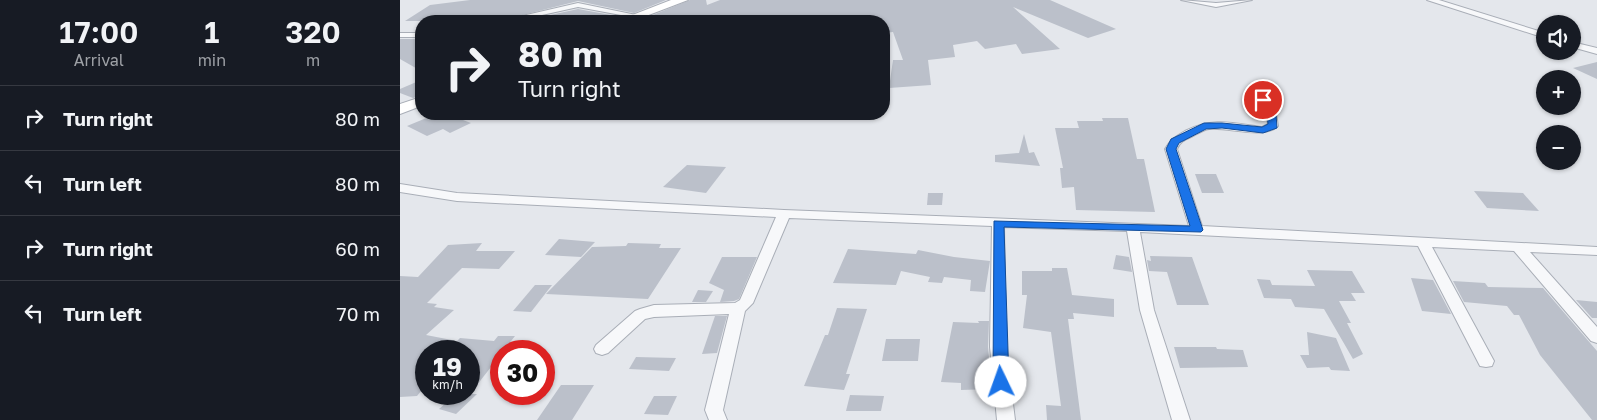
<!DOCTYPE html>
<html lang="en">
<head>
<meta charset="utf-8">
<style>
	body { margin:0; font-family:"Golos Text",sans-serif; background:#20242c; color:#f1f3f6; height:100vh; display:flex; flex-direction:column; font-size:19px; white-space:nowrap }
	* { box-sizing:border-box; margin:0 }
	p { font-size:16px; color:#9ea1a6 }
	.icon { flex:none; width:28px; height:28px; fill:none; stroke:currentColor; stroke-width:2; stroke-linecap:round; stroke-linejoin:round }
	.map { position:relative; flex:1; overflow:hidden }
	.details { display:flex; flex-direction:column; background:#171b24; width:400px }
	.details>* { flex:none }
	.banner { position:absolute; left:15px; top:15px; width:475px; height:105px; border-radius:20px; box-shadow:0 1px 4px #0004; background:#171b24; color:#f1f3f6; overflow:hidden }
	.buttons { position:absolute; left:1136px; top:15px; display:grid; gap:10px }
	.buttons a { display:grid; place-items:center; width:45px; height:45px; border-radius:50%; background:#171b24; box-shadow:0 1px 4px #0004; font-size:25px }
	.speed { position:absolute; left:15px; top:340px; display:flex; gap:10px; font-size:25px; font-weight:700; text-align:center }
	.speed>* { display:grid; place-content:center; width:65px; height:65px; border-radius:50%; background:#171b24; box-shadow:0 1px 4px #0004; line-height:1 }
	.speed small { font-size:12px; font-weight:400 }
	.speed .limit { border:8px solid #d22; background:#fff; color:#111 }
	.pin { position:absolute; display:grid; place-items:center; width:42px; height:42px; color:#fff; margin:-21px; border:2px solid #fff; border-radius:50%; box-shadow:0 1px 5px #0007 }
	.me { position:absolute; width:55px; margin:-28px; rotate:357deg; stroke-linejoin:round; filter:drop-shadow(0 0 4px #0008) }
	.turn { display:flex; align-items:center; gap:18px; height:105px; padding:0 20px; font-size:22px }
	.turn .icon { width:65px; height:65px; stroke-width:2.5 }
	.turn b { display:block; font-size:35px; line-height:42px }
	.eta { display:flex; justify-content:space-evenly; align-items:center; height:85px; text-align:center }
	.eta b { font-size:30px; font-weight:600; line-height:35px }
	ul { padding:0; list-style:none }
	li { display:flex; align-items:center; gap:15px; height:65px; padding:0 20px; border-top:1px solid #363941 }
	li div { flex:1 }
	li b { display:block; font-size:19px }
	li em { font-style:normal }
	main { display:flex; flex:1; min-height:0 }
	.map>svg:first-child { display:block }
</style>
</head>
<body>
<main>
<section class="details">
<div class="eta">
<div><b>17:00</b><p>Arrival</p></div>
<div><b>1</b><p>min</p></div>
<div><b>320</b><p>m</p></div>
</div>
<ul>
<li><svg class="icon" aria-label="right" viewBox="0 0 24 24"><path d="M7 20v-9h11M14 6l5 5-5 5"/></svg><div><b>Turn right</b></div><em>80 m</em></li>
<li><svg class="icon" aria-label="left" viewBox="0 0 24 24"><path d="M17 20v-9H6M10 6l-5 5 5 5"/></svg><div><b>Turn left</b></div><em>80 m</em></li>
<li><svg class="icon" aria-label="right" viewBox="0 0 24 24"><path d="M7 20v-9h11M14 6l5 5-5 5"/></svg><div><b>Turn right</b></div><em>60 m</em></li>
<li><svg class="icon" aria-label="left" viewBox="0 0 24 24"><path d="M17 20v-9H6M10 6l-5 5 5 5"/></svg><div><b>Turn left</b></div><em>70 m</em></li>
</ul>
</section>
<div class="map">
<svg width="1197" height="420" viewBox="0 0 1197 420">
	<rect width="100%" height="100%" fill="#e4e7ec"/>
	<g fill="#bbc0ca">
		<path d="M70 0H266L234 13 178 1 99 21H5L30 5Z"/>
		<path d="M290 0H306L307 5 320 0H650L716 29 688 38 613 7 660 49 622 54 616 44 585 49 577 41 553 45 555 57 528 60 531 85 489 88 493 60H503L493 32 484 33V21H238Z"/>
		<path d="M178 9 222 17 215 21H123Z"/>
		<path d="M0 39H17L21 41V71L0 59Z"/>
		<path d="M1197 62V79L1173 68Z"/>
		<path d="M21 80V95L13 98 0 93V89Z"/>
		<path d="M36 114H77L63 120 71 123 50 133 43 129 27 136 7 126Z"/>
		<path d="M702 118H728L737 159H744L755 212 676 210 674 187 662 188 660 168H663L655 128H679L677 121H703Z"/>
		<path d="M624 134 629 153 634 152 640 166 595 162V155L619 153Z"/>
		<path d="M287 165 326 167 306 193 263 187Z"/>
		<path d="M795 174H816L824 193H802Z"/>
		<path d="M1074 191 1123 193 1139 211 1087 208Z"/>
		<path d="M528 193H543L542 205H527Z"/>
		<path d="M159 239 195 242 181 257 145 255Z"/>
		<path d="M82 243 76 251H115L99 269 62 268 27 303 37 304 34 307 54 310 26 335 57 341 60 338 94 341 98 336H115L70 394H77L56 414 39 409 56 394H69V351H26V385L17 396 0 397V276L18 277 48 245Z"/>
		<path d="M228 243 261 244 259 248H281L248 299 146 294 192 247 226 246Z"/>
		<path d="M448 249 516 254 518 250 554 257 590 261 585 292 570 291 571 280 544 277 542 283 528 282 530 277 501 271 496 285 433 283Z"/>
		<path d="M716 255 729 257 732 272 713 269Z"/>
		<path d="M750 256 792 257 809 305H777L767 272 749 271 747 260 751 261Z"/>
		<path d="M322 257H357L339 299 334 301 320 302 324 290 309 283Z"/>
		<path d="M652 268H667L672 295 714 299V317L673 313 674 319H668L681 420H647L646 405 661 406 651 332 623 328 627 295H622V271H652Z"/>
		<path d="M907 270 952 271 965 293H951L956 301H939L951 323H947L963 354 953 359 924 309 895 307 891 299 864 298 857 279 870 280 872 285 915 286Z"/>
		<path d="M1011 278 1033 280 1051 314 1022 311Z"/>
		<path d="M1053 281 1085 283 1088 287 1143 288 1197 351V420H1192L1140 355 1119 315H1114L1107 306 1064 302Z"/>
		<path d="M135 285H152L131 312 113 311Z"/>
		<path d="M298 290 313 291 306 302H292Z"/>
		<path d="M1176 300 1197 302V318H1192Z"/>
		<path d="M437 308 467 309 446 374H450L444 390 404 386 425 335H428Z"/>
		<path d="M315 316H327L317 353 302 354Z"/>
		<path d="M578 321H589L588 347 592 389 561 390V383L541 382 553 322 579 323Z"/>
		<path d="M907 332 936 338 950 371 931 370 929 367 907 368 900 355H909Z"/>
		<path d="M486 339H520L518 361H482Z"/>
		<path d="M774 347H816L817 349 843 350 848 367 780 368Z"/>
		<path d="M236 357 276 358 269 371 229 369Z"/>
		<path d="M161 385H194L172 420H137Z"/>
		<path d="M450 395 484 396 481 411H446Z"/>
		<path d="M254 396H277L268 415 244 414Z"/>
	</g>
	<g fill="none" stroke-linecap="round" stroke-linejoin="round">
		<defs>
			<g id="minor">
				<path d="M781 0 816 3 852 0 816 7Z"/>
				<path d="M1027 0H1039L1145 33V38Z"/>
				<path d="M178 3 241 16 237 18 178 7 115 21H101Z"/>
				<rect x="0" y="33" width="21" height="4"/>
				<path d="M1172 42 1197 48V54L1172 47Z"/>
				<path d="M863 97 866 98 876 114 878 126C864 140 829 127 809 129 803 130 797 134 791 137 784 140 780 142 777 149L802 226 1197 247V255L1130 252 1197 327V343L1191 341 1114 251 1032 247 1094 361 1092 366 1086 367 1080 366 1018 246 740 232 754 310 790 420H772L740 310 727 231 604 227 606 347 615 420H597L590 347 592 226 389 218 353 303 345 311 323 410 327 420H309L305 410 329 314 254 317 245 319 208 353 202 355 196 353 194 349 196 345 235 311 240 309 254 305 335 303 340 300 376 217 57 201 0 192V184L57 193 384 210 789 226 765 149C771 139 775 137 785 131 813 117 832 123 862 127L868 124 866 114 858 100Z"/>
			</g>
			<g id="secondary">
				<path d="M271 0H288L233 21H217Z"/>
				<path d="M21 97V106L0 114V104Z"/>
			</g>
		</defs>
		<use href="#minor" stroke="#a9aeb7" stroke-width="2"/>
		<use href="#secondary" stroke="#a9aeb7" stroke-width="2"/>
		<use href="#minor" fill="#f7f8fa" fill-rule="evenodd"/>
		<use href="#secondary" fill="#fff" fill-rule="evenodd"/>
	</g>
	<path fill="#1a73e8" stroke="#114b97" d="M860 98H866L876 114 877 128 863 133 822 128 806 129 779 143 776 149 803 230 801 232 604 227 609 382 606 386 601 388 596 386 593 382 594 221 790 226 766 149 771 139 804 123H822L862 127 868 124 867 114 858 100Z"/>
</svg>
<div class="buttons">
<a><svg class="icon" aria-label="sound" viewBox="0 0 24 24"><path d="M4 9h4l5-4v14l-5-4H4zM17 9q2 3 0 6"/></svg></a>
<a>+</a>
<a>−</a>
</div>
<div class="speed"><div>19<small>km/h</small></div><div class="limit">30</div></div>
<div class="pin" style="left:863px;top:100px;background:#d93025"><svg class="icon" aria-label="arrive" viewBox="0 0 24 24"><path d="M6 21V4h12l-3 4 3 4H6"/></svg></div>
<svg class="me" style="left:601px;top:382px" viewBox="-20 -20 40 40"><circle r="19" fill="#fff"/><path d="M0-13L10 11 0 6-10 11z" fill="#1a73e8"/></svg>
<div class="banner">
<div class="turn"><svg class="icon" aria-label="right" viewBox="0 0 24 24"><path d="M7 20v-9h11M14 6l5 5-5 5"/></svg><div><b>80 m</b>Turn right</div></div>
</div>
</div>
</main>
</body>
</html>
